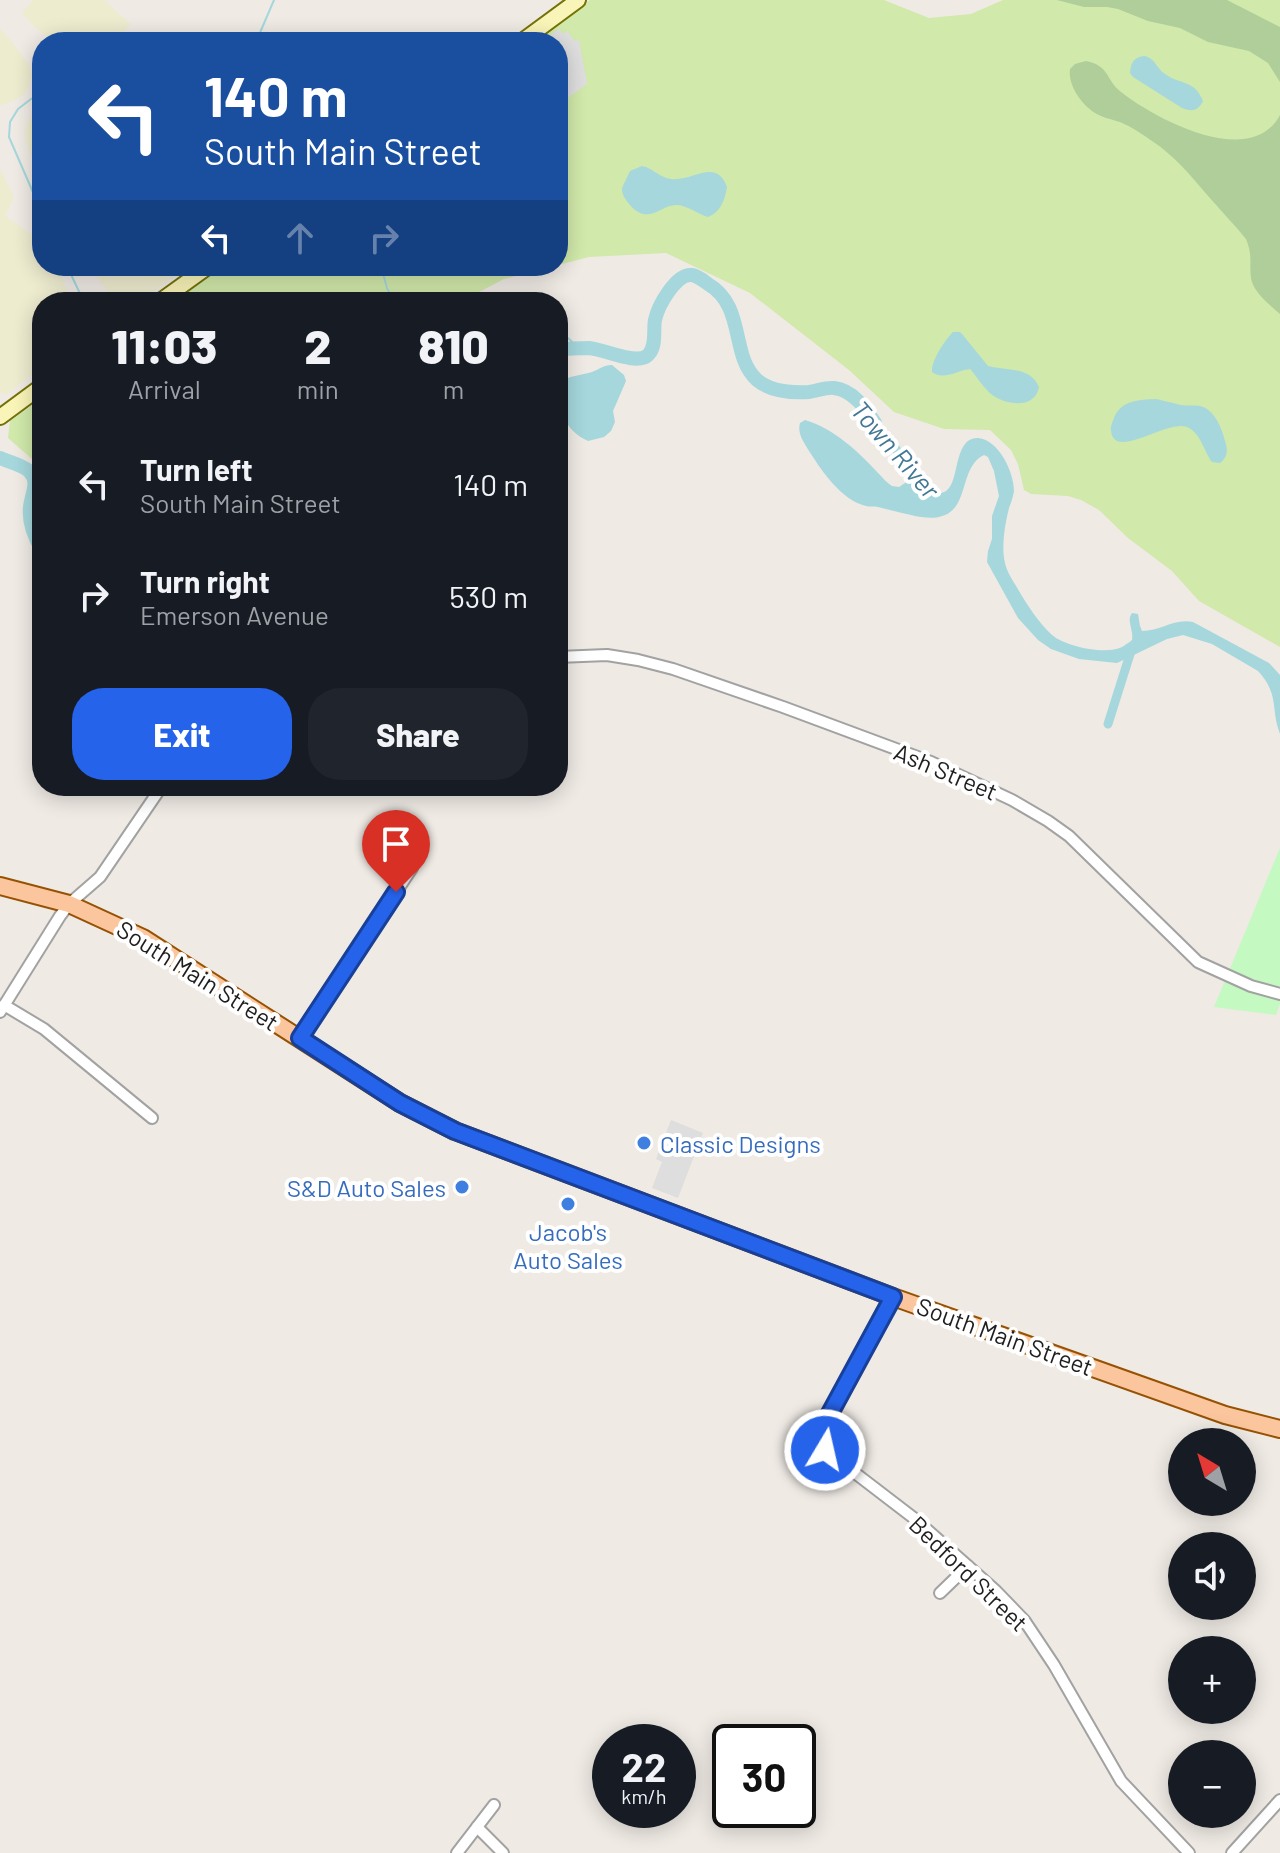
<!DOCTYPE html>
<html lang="en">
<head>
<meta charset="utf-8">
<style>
	body { margin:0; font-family:Barlow,sans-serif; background:#20242c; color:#f1f3f6; height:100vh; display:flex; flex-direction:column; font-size:30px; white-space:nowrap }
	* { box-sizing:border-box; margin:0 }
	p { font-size:26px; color:#9ea1a6 }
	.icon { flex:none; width:44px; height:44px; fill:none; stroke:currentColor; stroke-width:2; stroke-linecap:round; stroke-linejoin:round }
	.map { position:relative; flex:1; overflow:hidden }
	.side { position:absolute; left:32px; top:292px; width:536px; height:504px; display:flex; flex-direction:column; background:#171b24; border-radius:32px; box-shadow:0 4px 20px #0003 }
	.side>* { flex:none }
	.hud { position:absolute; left:32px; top:32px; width:536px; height:244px; border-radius:32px; box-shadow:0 4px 20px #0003; background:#1a4fa0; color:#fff; overflow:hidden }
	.needle { width:52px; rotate:322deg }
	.tools { position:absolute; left:1168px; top:1428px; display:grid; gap:16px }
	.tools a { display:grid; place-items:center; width:88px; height:88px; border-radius:50%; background:#171b24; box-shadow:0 4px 20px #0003; font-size:40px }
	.speed { position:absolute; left:592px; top:1724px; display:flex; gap:16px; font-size:40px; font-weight:700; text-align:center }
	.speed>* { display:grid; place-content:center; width:104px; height:104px; border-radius:50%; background:#171b24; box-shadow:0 4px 20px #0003; line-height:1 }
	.speed small { font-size:20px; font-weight:400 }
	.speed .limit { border:4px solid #111; border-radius:12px; background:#fff; color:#111 }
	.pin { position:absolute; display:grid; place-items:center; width:68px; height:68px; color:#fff; margin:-82px -34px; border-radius:50% 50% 50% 0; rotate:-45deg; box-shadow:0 0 8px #0007 }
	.pin .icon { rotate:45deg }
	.me { position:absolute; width:88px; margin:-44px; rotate:9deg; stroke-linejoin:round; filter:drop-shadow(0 0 6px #0008) }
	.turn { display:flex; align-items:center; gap:28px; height:168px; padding:0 40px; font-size:36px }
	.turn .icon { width:104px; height:104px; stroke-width:2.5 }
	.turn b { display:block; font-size:56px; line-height:68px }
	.lanes { display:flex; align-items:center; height:76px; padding:0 40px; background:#0003; justify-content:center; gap:40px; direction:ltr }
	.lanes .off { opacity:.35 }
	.eta { display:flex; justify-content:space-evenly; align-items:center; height:136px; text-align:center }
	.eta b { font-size:48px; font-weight:800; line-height:56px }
	.action { display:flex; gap:16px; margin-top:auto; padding:16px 40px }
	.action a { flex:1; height:92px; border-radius:32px; background:#2563eb; color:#fff; font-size:32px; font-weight:800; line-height:92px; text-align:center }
	.action a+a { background:#20242c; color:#f1f3f6 }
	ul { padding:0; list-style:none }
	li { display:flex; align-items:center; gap:24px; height:112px; padding:0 40px }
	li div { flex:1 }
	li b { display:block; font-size:30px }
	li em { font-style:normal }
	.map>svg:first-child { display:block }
</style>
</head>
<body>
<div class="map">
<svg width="1280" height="1853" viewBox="0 0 1280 1853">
	<rect width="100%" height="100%" fill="#efeae4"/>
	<g fill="#eeeccf">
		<path d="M34 0H104L131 25 113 42H54L35 27 22 13Z"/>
		<path d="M0 29 8 37 29 65 32 76 26 92 19 98 3 105H0Z"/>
		<path d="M42 108V182L26 141 25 130 31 116 35 112Z"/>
		<path d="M0 169 14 197 5 216 42 242V266H57L72 302H42V367L6 395 0 393Z"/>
		<path d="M88 266H188L138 302H98L108 294 106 289Z"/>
	</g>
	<g fill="#d1e9aa">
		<path d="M590 0H884L929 18 971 14 1003 0H1280V647L1199 601 1172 571 1128 538 1099 510 1081 500 1068 496 1031 494 1024 490 1018 464 1011 450 990 430 944 429 894 412 849 370 750 293 666 253 589 257 558 265V42H532Z"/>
		<path d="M223 266H313L323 273 332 266H555L504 279 460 302H174Z"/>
		<path d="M42 398V476L32 459 8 438 10 421Z"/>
	</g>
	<g fill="#afce99">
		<path d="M1057 0H1227L1280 27V82L1268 63 1249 51 1208 42 1180 28 1148 21 1118 9 1107 7H1084Z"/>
		<path d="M1086 61C1110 66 1105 79 1121 92 1155 119 1251 170 1280 115V314C1270 305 1253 292 1251 278 1249 262 1253 256 1246 239 1234 224 1221 211 1209 197 1191 176 1175 156 1152 141 1142 134 1132 127 1120 122 1110 119 1100 117 1092 111 1079 101 1068 84 1070 69L1075 64Z"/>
	</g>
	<path fill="#c4f9c1" d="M1280 848V1004L1276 1015 1214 1007Z"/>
	<g fill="#dedede">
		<path d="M559 29 564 34 567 31 575 41 579 40 587 84 558 105V42H541Z"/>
		<path d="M671 1120 703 1133 678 1198 652 1188 662 1162 656 1159Z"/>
	</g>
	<g fill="#a5d7dc">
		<path d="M1145 56C1156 59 1156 68 1165 74 1180 85 1194 79 1203 101 1198 111 1192 112 1182 108L1133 77 1130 73C1131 62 1134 57 1145 56Z"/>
		<path d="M642 166C653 168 660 178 671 179 693 182 716 157 727 187 725 199 721 212 708 217 698 214 688 206 678 205 661 203 649 227 630 205 625 199 622 195 622 188L630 171Z"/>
		<path d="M953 332H960L962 334 988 366C1006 371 1030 366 1039 387 1035 410 1005 405 991 394 983 387 977 377 970 369 958 370 944 381 932 372 931 361 945 340 953 332Z"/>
		<path d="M612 365 624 375 626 381 613 411 615 422 611 431 604 437 588 441C564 430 558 409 558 384 568 375 579 376 592 372 600 369 603 365 612 365Z"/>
		<path d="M1156 399C1164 401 1173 403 1181 405 1187 406 1194 405 1200 406 1214 409 1222 428 1225 441 1228 450 1228 457 1220 463L1212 462C1204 452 1201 433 1187 427 1167 419 1113 462 1111 430 1110 427 1113 421 1114 418 1121 400 1139 400 1156 399Z"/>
		<path d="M865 407 907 455 928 488 939 494C944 492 946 492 949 488 959 476 955 437 978 438 999 440 1014 472 1014 491 1013 497 1011 503 1009 508 1005 524 1001 547 1005 563 1007 573 1014 582 1019 591 1028 606 1038 622 1052 635 1066 647 1106 655 1122 647 1124 646 1131 641 1132 640 1134 630 1126 621 1132 613L1138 614 1140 626 1142 631C1161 631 1174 618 1193 622L1269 663 1280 675V734C1270 708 1280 695 1258 671L1212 644 1183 635 1167 639 1117 663 1079 659 1051 649 1038 640 1018 618 987 562 988 551 992 539V516L999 496 994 471 988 457 984 455C960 466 969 505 945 515 931 521 916 516 902 513 894 511 886 509 878 507 874 506 870 507 866 506 841 500 822 471 809 451 804 442 797 434 800 423L805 420C833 428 859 452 878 473 883 478 886 482 892 486L899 487 908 481C907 465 893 455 885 442 877 431 871 419 865 407Z"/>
	</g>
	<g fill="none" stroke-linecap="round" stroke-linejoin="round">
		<g stroke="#a5d7dc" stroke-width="2">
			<path d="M256 42 274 0"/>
			<path d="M42 95 31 99 18 109 10 122 9 137 42 213"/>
			<path d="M67 266 84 302"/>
			<path d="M381 266 387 288 394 302"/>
			<path d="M446 302 456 300 466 302"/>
			<path d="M518 302H531"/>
			<path d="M558 329 580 349"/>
		</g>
		<path stroke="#a5d7dc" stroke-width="9" d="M1108 724 1131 651"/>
		<g stroke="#a5d7dc" stroke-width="14">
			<path d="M558 349C568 349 579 348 589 348 604 349 637 366 648 355 657 347 653 330 655 320 658 306 676 273 692 275 698 276 704 281 708 284 746 306 730 356 757 380 771 392 792 393 809 392 817 391 826 387 834 388 853 390 865 408 875 423"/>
			<path d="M0 458C9 462 22 465 29 471 40 482 31 495 30 507 28 522 35 538 42 550"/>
		</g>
		<defs>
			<g id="street">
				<path d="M558 657 607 655 638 660 673 669 783 707 931 762 1012 800 1048 821 1069 836 1198 962 1251 986 1280 994"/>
				<path d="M4 1005 44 1029 152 1118"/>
				<path d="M0 1012 60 916 69 904 100 877 162 786"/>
				<path d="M300 1038 412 868"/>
				<path d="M893 1297 828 1417 825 1450 915 1519 996 1591 1024 1620 1054 1665 1121 1781 1189 1853"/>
				<path d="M940 1593 968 1566"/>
				<path d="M477 1827 503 1853"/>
				<path d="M457 1853 494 1805"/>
				<path d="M1232 1853 1280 1800"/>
			</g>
			<g id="secondary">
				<path d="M521 42 578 0"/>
				<path d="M159 302 209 266"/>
				<path d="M0 417 42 386"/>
			</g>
			<path id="primary" d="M0 886 69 904 143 938 400 1103 455 1131 893 1297 1225 1415 1280 1429"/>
		</defs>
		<use href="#street" stroke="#a2a2a2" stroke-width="14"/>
		<use href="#secondary" stroke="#747206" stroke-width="18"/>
		<use href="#primary" stroke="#965202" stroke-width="20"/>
		<use href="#street" stroke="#fff" stroke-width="10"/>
		<use href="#secondary" stroke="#f9f4b8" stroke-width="14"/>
		<use href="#primary" stroke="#fbc69d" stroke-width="16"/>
	</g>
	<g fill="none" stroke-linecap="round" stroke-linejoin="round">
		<defs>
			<path id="route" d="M396 892 300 1038 400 1103 455 1131 893 1297 828 1417 825 1450"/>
		</defs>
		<use href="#route" stroke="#184099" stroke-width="20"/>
		<use href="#route" stroke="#2563eb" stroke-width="14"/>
	</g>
	<g fill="#3f7fe0" stroke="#fff" stroke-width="3">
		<circle cx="644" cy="1143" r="8"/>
		<circle cx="462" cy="1187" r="8"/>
		<circle cx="568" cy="1204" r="8"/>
	</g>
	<g text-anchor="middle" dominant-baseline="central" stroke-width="8" stroke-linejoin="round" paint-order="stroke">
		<g font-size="24" fill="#1e1e1e" stroke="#fff">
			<text transform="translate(946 771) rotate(23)">Ash Street</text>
			<text transform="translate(198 975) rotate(32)">South Main Street</text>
			<text transform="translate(1005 1336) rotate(20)">South Main Street</text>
			<text transform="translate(969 1573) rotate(44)">Bedford Street</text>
		</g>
		<g font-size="24" fill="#366cbe" stroke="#fff" text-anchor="start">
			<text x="660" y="1143">Classic Designs</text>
			<text x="446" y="1187" text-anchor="end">S&amp;D Auto Sales</text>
			<text x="568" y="1231" text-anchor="middle">Jacob's<tspan x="568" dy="28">Auto Sales</tspan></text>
		</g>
		<g font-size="26" font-style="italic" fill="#427796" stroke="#fff">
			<text transform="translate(896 449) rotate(49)">Town River</text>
		</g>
	</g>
</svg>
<div class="tools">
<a><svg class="needle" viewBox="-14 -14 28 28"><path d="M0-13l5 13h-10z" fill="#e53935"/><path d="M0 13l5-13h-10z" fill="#9ea1a6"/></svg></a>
<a><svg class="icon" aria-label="sound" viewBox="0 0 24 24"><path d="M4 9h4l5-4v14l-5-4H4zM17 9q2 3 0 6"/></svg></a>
<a>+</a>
<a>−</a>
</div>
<div class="speed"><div>22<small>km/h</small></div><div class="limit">30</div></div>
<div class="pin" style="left:396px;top:892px;background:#d93025"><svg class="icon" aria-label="arrive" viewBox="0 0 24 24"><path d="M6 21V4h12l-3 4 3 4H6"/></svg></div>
<svg class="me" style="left:825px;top:1450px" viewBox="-20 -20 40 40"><circle r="17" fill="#2563eb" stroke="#fff" stroke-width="3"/><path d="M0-11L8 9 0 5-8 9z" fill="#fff"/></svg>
<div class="hud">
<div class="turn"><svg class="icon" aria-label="left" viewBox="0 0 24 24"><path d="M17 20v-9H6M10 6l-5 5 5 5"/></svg><div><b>140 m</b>South Main Street</div></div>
<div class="lanes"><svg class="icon" aria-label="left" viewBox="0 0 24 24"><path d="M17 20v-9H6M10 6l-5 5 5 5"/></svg><svg class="icon off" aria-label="ahead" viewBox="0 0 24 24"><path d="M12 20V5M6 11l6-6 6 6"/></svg><svg class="icon off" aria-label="right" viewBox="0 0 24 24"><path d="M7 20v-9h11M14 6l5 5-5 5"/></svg></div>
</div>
<section class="side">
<div class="eta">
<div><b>11:03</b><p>Arrival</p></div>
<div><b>2</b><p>min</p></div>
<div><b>810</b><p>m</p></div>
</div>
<ul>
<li><svg class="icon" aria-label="left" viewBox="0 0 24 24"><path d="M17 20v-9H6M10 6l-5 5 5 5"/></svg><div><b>Turn left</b><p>South Main Street</p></div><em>140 m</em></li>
<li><svg class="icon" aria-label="right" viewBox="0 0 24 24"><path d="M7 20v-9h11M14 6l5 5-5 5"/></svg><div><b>Turn right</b><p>Emerson Avenue</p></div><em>530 m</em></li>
</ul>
<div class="action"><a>Exit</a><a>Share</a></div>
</section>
</div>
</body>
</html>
